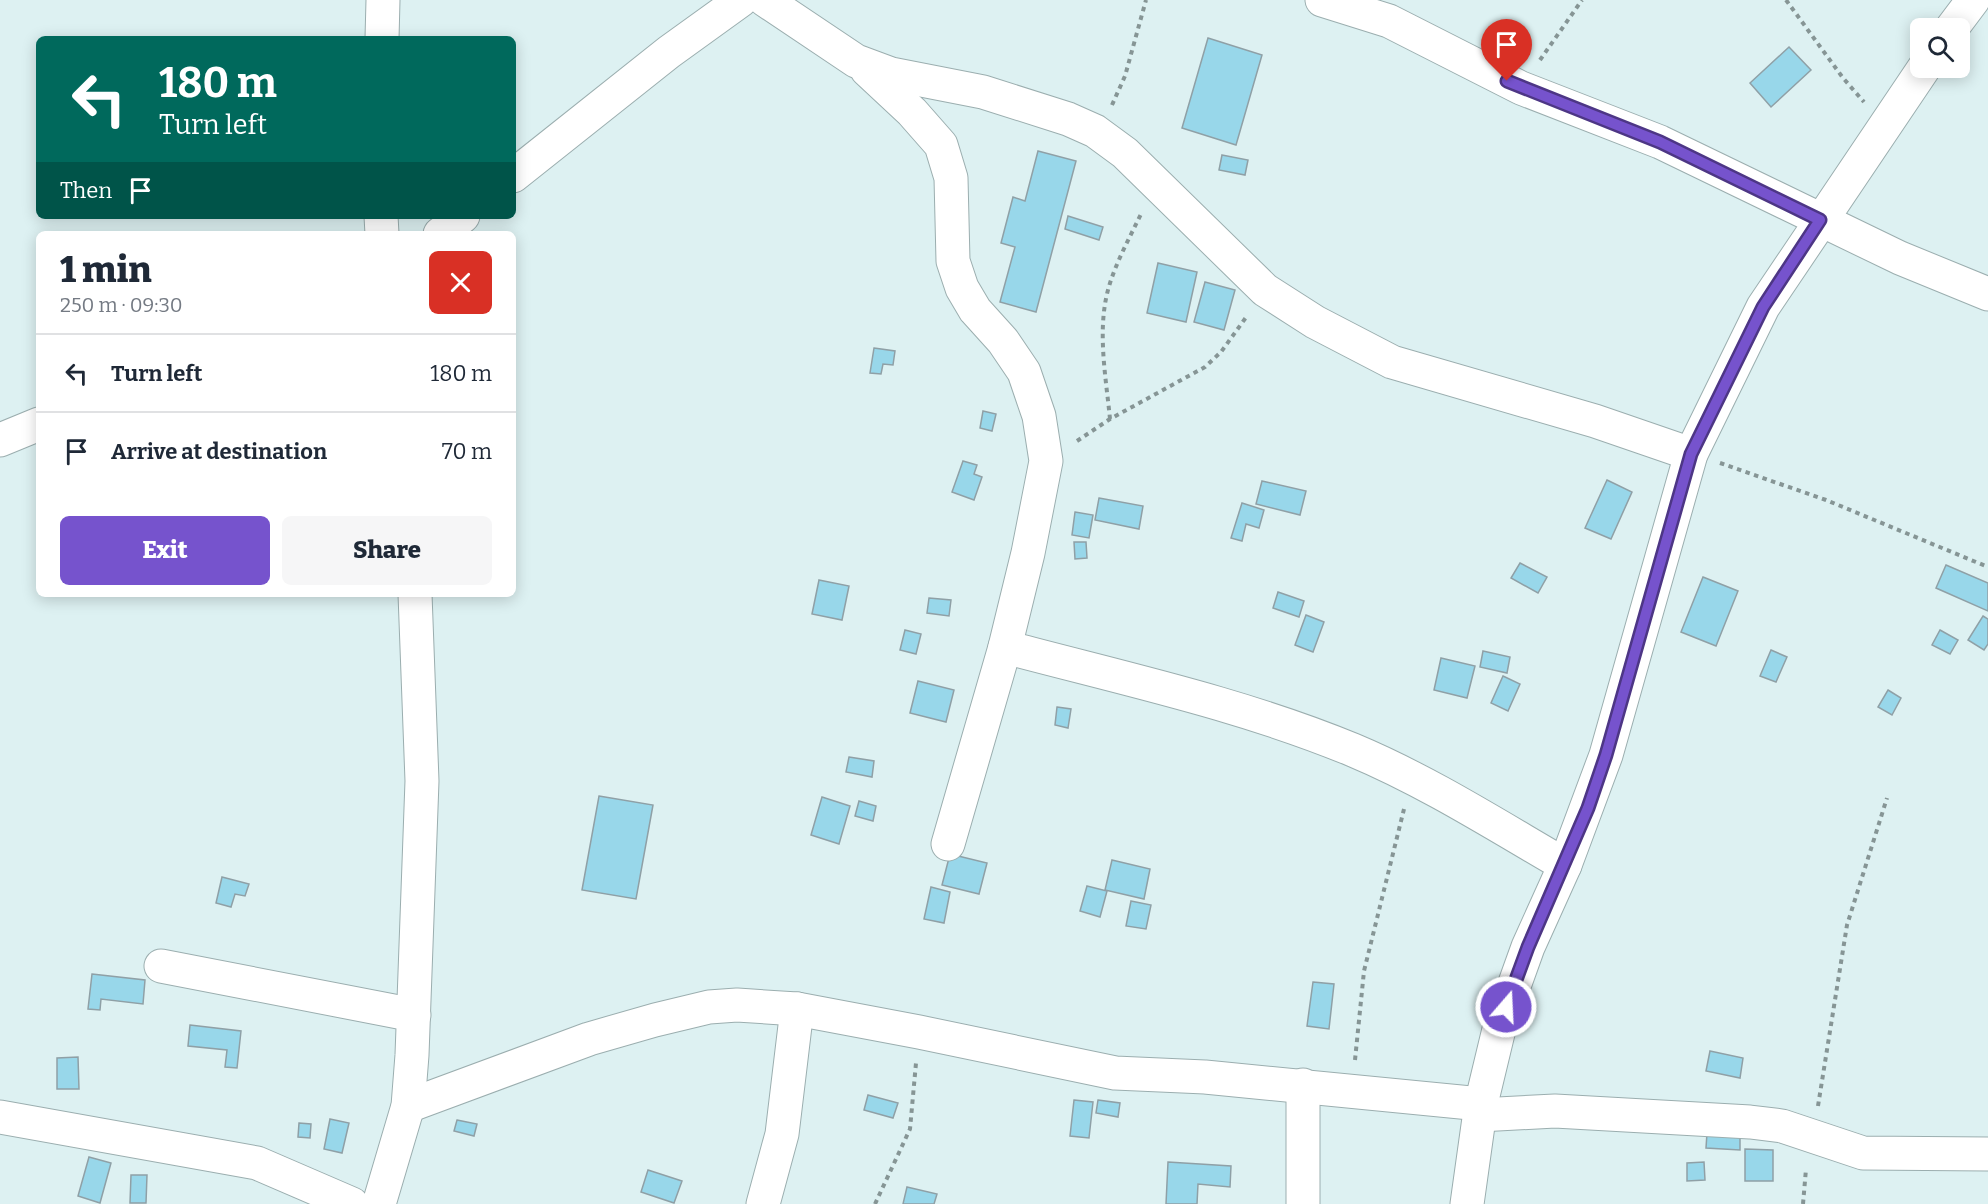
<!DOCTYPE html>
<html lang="en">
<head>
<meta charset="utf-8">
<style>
	body { margin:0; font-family:Bitter,serif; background:#f6f6f7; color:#1f2937; height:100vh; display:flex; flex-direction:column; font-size:22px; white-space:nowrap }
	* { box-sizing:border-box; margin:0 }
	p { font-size:20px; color:#747a83 }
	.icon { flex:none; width:33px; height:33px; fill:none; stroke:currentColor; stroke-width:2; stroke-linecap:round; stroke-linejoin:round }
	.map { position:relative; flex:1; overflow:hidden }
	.side { position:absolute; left:36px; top:231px; width:480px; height:366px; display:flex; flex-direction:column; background:#fff; border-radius:9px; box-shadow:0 3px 15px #0003 }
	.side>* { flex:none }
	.top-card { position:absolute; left:36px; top:36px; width:480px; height:183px; border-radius:9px; box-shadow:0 3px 15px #0003; background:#00695c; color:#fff; overflow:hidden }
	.fabs { position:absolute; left:1910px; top:18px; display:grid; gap:12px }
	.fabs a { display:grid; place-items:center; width:60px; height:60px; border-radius:9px; background:#fff; box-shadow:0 3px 15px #0003; font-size:30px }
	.pin { position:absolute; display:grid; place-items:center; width:51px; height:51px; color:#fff; margin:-62px -26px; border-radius:50% 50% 50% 0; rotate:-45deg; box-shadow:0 0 6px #0007 }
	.pin .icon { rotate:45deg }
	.me { position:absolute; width:66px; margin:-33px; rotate:19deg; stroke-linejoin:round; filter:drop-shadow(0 0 4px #0008) }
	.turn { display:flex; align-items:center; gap:21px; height:126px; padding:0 24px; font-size:27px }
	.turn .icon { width:78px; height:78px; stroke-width:2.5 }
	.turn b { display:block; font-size:42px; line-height:51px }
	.then { display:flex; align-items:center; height:57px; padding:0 24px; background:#0003; gap:12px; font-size:22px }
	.round { display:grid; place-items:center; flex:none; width:63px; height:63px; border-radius:9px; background:#f6f6f7 }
	.headline { display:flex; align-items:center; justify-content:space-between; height:102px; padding:0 24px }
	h1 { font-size:36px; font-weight:800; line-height:45px }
	.button { display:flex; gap:12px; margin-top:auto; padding:12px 24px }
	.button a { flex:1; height:69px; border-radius:9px; background:#7653cd; color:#fff; font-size:24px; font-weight:800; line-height:69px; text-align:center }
	.button a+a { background:#f6f6f7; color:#1f2937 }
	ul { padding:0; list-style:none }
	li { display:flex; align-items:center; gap:18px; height:78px; padding:0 24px; border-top:2px solid #e0e1e3 }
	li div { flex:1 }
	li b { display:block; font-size:22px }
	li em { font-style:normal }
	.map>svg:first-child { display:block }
</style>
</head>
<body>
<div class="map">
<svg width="1988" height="1204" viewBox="0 0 1988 1204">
	<rect width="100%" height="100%" fill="#ddf1f2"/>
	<g fill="#98d7ea" stroke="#8fa0a6" stroke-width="1.5">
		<path d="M1208 38 1262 55 1236 145 1182 128Z"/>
		<path d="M1789 47 1811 70 1771 107 1750 83Z"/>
		<path d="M1038 151 1076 161 1036 312 1000 302 1015 247 1001 243 1013 197 1025 201Z"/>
		<path d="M1222 155 1248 160 1245 175 1219 170Z"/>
		<path d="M1068 216 1103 227 1099 240 1065 229Z"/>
		<path d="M1158 263 1197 272 1186 322 1147 313Z"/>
		<path d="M1205 282 1235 290 1224 330 1194 322Z"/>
		<path d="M874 348 895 351 893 365 883 364 881 374 870 373Z"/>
		<path d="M983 411 996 414 992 431 980 428Z"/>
		<path d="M963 461 977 465 974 474 982 477 974 500 952 492Z"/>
		<path d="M1607 480 1632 492 1611 539 1585 528Z"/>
		<path d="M1262 481 1306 491 1300 515 1256 504Z"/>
		<path d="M1099 498 1143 506 1139 529 1095 520Z"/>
		<path d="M1242 503 1264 510 1259 528 1246 524 1242 541 1231 538Z"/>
		<path d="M1075 512 1093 515 1089 538 1072 535Z"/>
		<path d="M1074 542H1086L1087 558 1075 559Z"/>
		<path d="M1520 563 1547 577 1538 593 1511 578Z"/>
		<path d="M1946 565 1988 583V611L1936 588Z"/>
		<path d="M1703 577 1738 591 1716 646 1681 632Z"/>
		<path d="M819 580 849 586 842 620 812 614Z"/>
		<path d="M1278 592 1304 601 1299 617 1273 608Z"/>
		<path d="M929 598 951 600 949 616 927 613Z"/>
		<path d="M1306 615 1324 622 1313 652 1295 645Z"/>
		<path d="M1983 616 1988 619V644L1984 650 1968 640Z"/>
		<path d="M905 630 921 634 916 654 900 650Z"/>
		<path d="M1940 630 1958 640 1950 654 1932 645Z"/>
		<path d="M1771 650 1787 657 1776 682 1760 676Z"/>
		<path d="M1483 651 1510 657 1507 673 1480 667Z"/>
		<path d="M1441 658 1475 666 1467 698 1434 690Z"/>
		<path d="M1503 676 1520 684 1508 711 1491 703Z"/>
		<path d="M918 681 954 690 946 722 910 713Z"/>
		<path d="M1888 690 1901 698 1892 715 1878 707Z"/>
		<path d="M1057 707 1071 709 1068 728 1055 725Z"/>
		<path d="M849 757 874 761 872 777 846 772Z"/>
		<path d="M599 796 653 805 636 899 582 890Z"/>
		<path d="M822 797 850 806 839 844 811 835Z"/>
		<path d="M859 801 876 806 873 821 855 816Z"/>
		<path d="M950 854 987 863 979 894 942 885Z"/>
		<path d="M1112 860 1150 869 1144 899 1105 890Z"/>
		<path d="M222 877 249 884 245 896 235 894 231 907 216 903Z"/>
		<path d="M1087 886 1107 891 1100 917 1080 911Z"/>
		<path d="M931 887 950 892 944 923 924 919Z"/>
		<path d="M1131 901 1151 905 1146 929 1126 926Z"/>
		<path d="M92 974 145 980 143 1004 101 999 100 1010 88 1009Z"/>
		<path d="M1313 982 1334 984 1329 1029 1307 1026Z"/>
		<path d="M190 1025 241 1031 237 1068 225 1067 227 1050 188 1046Z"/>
		<path d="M1710 1051 1743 1058 1740 1078 1706 1071Z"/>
		<path d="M78 1057 79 1089H57V1058Z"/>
		<path d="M868 1095 898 1103 893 1118 864 1110Z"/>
		<path d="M1074 1100 1093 1102 1089 1138 1070 1136Z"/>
		<path d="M1098 1100 1120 1103 1118 1117 1096 1113Z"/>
		<path d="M330 1119 349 1123 342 1153 324 1149Z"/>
		<path d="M457 1120 477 1124 474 1136 454 1131Z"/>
		<path d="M299 1123 311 1124 310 1138 298 1137Z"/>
		<path d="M1707 1133 1740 1135V1150L1706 1148Z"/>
		<path d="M1745 1149 1773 1150V1181H1745Z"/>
		<path d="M89 1157 111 1163 100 1203 78 1196Z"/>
		<path d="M1168 1162 1231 1166 1230 1187 1198 1184 1197 1204H1166Z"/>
		<path d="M1704 1162 1705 1180 1687 1181V1163Z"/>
		<path d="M648 1170 682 1181 674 1203 641 1192Z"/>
		<path d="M131 1175H147L146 1203H130Z"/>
		<path d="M907 1187 937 1194 934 1204H903Z"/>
	</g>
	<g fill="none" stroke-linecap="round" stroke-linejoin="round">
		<defs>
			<g id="minor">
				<path d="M765 0 856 61 891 74 983 92 1068 119 1095 131 1125 153 1265 290 1315 322 1392 362 1595 421 1691 454"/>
				<path d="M1322 0 1389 21 1521 88 1660 142 1900 258 1988 294"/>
				<path d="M1952 28 1973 0"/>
				<path d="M382 39 383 0"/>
				<path d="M867 70 912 112 941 145 951 178 953 261 962 288 975 310 1003 341 1024 372 1039 416 1046 461 1028 553 1005 647 948 844"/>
				<path d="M513 176 669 52 741 0"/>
				<path d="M381 216 382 234"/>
				<path d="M440 234 463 216"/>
				<path d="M0 440 39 424"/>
				<path d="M1005 647C1121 678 1242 704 1353 750 1427 781 1496 825 1565 865"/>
				<path d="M161 966 414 1015"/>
				<path d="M408 1106 589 1039 655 1020 709 1007 737 1005 797 1009 919 1032 1115 1073 1205 1077 1481 1104"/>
				<path d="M1479 1115 1555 1111 1750 1122 1782 1126 1863 1153 1988 1154"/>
				<path d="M0 1117 257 1163 352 1204"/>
				<path d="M379 1204 408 1106 412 1055 422 781 415 594"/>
				<path d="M763 1204 782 1134 797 1009"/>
				<path d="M1303 1204V1085"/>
				<path d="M1467 1204 1481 1104 1500 1025 1528 947 1565 865 1606 755 1691 454 1763 307 1924 68"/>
			</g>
		</defs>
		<use href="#minor" stroke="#9baeaf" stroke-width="35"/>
		<g stroke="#869595" stroke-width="4" stroke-dasharray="4.5 4.5" stroke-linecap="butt">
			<path d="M1786 0 1843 78 1864 102"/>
			<path d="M1540 60 1582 0"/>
			<path d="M1112 105 1125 76 1146 0"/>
			<path d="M1110 419C1106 378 1097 331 1108 290 1115 264 1129 239 1141 214"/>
			<path d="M1077 441 1110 419 1205 367 1221 352 1247 316"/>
			<path d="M1720 463 1826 500 1988 567"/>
			<path d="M1355 1060 1364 971 1404 809"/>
			<path d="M1818 1106 1847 925 1887 798"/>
			<path d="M875 1204 910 1129 916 1063"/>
			<path d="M1803 1204 1806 1169"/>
		</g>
		<use href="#minor" stroke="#fff" stroke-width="33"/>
	</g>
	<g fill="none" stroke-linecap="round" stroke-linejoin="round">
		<defs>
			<path id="route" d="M1506 1007 1528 947 1588 808 1606 755 1691 454 1763 307 1820 220 1660 142 1507 81"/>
		</defs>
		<use href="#route" stroke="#4d3685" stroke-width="15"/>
		<use href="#route" stroke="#7653cd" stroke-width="10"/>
	</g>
</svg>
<div class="fabs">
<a><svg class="icon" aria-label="search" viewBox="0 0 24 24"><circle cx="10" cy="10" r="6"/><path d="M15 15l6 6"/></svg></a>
</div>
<div class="pin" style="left:1507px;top:81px;background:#d93025"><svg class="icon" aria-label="arrive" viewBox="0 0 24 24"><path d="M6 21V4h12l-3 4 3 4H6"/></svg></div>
<svg class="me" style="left:1506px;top:1007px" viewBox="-20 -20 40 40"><circle r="17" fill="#7653cd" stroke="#fff" stroke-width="3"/><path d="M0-11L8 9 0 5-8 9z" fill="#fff"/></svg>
<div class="top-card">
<div class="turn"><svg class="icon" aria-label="left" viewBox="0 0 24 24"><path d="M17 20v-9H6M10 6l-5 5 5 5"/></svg><div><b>180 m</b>Turn left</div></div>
<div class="then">Then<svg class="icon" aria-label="arrive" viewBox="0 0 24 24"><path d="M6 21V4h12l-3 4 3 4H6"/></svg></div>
</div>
<section class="side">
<div class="headline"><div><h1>1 min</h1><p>250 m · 09:30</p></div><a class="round" style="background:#d93025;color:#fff"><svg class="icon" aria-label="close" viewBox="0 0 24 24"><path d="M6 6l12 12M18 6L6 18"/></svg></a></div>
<ul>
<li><svg class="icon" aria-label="left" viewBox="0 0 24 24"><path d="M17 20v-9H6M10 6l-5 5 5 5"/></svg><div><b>Turn left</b></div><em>180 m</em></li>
<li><svg class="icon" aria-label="arrive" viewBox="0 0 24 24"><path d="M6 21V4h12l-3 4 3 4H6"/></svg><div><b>Arrive at destination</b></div><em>70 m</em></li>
</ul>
<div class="button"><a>Exit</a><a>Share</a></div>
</section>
</div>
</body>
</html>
